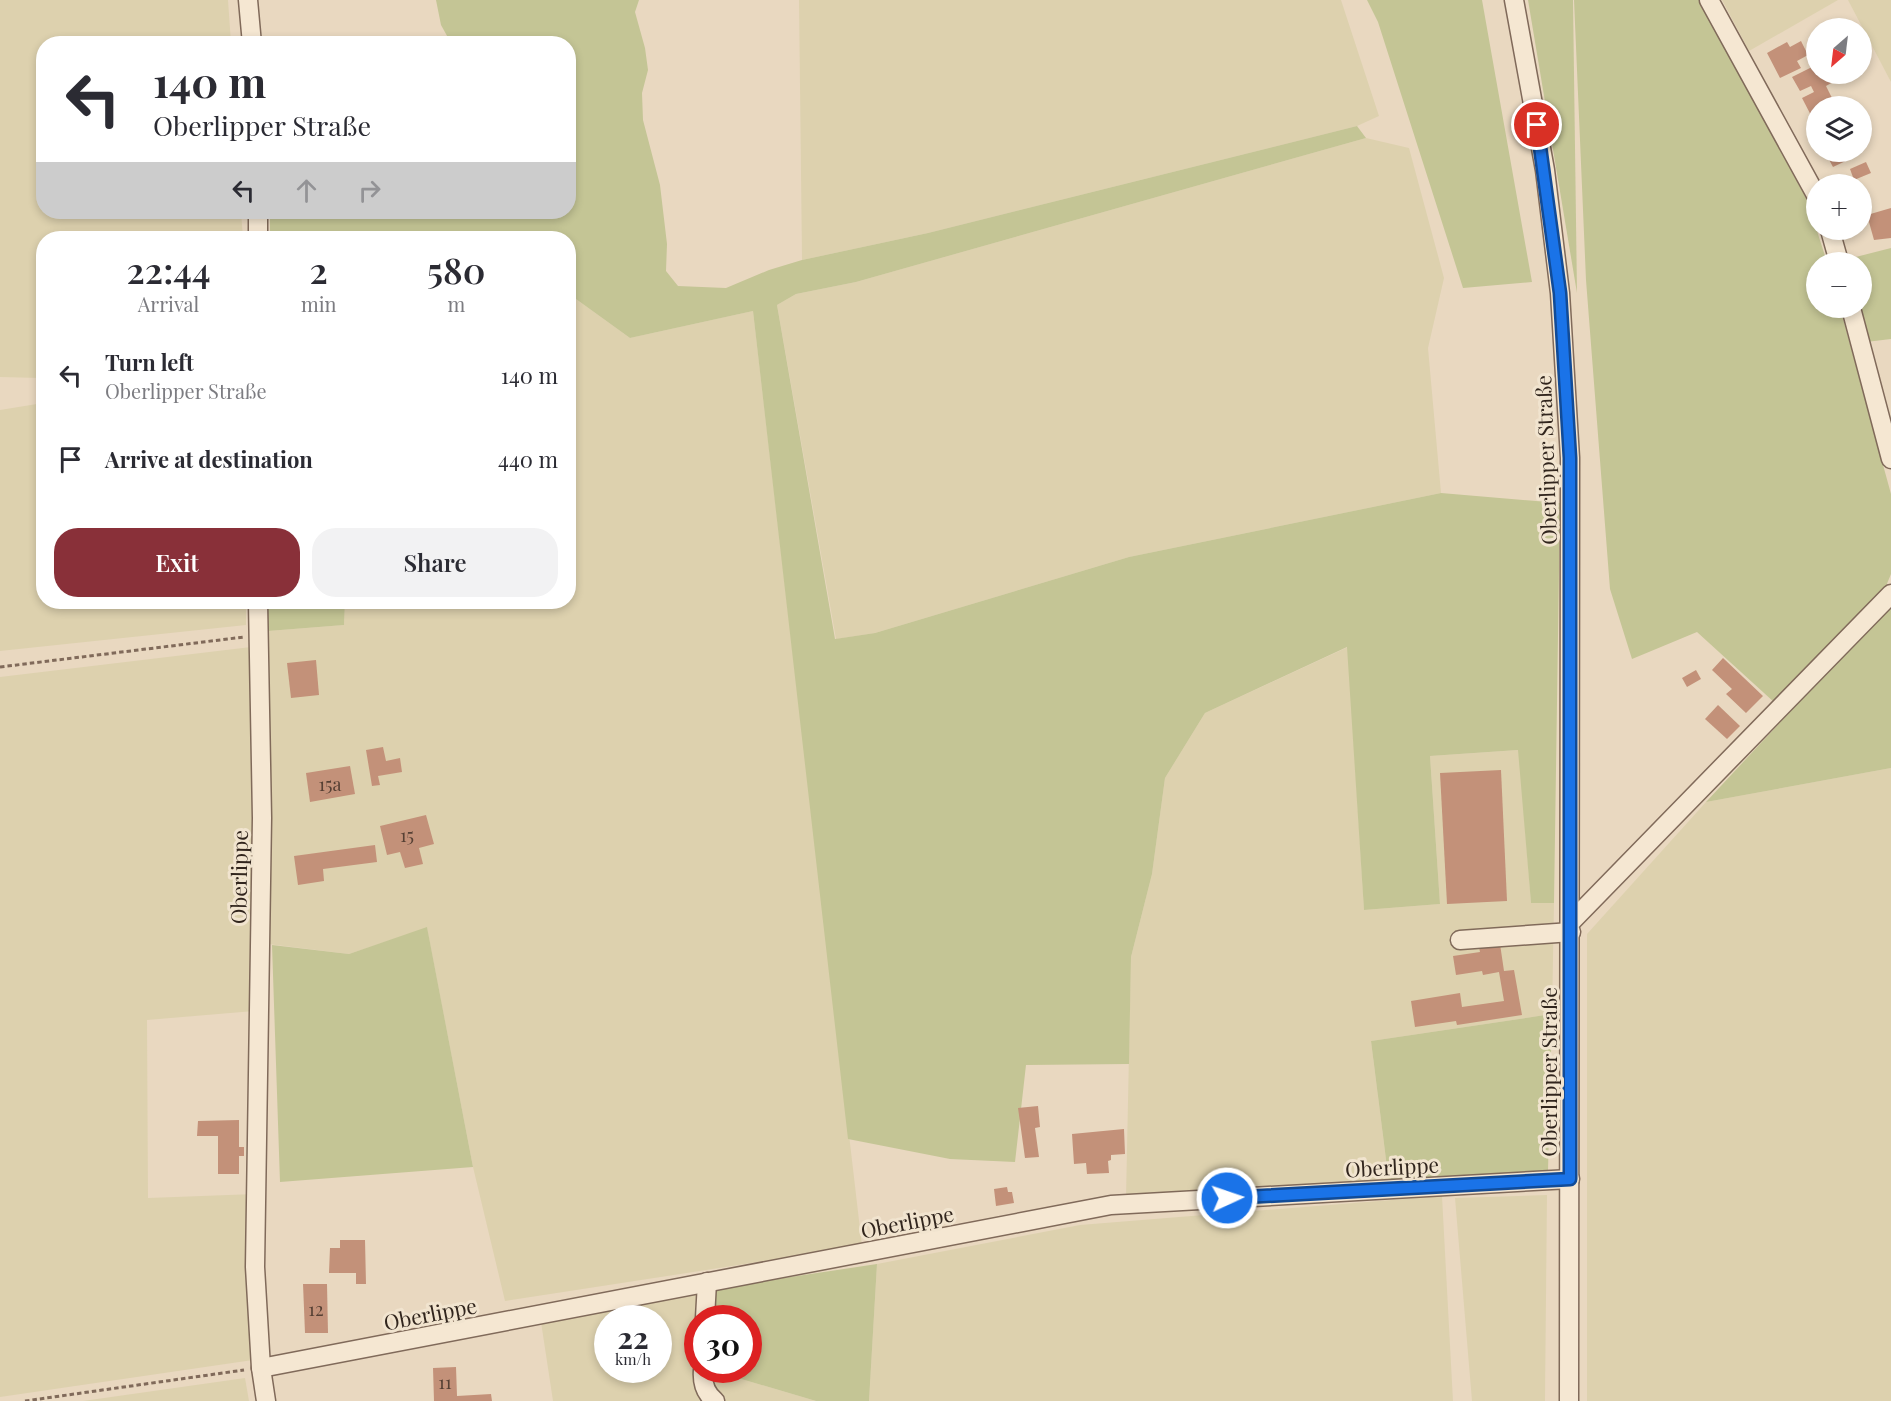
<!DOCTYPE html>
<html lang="en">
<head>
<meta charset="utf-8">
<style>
	body { margin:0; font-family:"Playfair Display",serif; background:#f2f2f3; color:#2b2b33; height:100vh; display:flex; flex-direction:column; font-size:22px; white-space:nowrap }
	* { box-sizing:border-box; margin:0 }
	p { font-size:20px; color:#7c7c81 }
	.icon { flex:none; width:33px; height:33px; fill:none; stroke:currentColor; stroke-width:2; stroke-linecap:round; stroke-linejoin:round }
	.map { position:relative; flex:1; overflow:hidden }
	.details { position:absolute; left:36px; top:231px; width:540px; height:378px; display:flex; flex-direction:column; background:#fff; border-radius:24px; box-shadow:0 3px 9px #0003 }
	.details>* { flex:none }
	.guide { position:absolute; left:36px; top:36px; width:540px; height:183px; border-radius:24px; box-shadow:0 3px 9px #0003; background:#fff; color:#2b2b33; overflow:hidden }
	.needle { width:39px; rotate:208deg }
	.controls { position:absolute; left:1806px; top:18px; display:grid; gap:12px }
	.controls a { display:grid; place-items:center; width:66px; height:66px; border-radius:50%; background:#fff; box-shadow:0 3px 9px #0003; font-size:30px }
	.speed { position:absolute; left:594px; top:1305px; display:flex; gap:12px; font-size:30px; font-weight:700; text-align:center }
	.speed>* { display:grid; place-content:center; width:78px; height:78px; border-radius:50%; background:#fff; box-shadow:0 3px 9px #0003; line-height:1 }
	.speed small { font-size:15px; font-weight:400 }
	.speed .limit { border:9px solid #d22; background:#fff; color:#111 }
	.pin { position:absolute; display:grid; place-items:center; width:51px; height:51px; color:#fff; margin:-26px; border:3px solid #fff; border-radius:50%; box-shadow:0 2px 6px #0007 }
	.me { position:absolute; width:66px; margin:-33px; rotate:87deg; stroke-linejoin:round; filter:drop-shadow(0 0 4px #0008) }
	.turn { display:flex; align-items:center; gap:21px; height:126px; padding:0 18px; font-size:27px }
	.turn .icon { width:78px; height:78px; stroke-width:2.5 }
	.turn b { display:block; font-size:42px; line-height:51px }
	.lanes { display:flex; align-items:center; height:57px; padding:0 18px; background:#0003; justify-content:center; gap:30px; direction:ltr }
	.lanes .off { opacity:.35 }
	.eta { display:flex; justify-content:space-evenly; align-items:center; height:102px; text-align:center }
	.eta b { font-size:36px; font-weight:600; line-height:42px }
	.button { display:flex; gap:12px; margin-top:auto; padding:12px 18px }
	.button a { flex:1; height:69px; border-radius:24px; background:#893039; color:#fff; font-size:24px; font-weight:600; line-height:69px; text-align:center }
	.button a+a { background:#f2f2f3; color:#2b2b33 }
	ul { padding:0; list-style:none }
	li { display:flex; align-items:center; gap:18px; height:84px; padding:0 18px }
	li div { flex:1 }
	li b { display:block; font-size:22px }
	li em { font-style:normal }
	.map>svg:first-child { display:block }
</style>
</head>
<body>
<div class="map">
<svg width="1891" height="1401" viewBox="0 0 1891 1401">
	<rect width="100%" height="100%" fill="#e9d8c0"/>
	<g fill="#ddd1ae" fill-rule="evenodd">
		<path d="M0 0H228L231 43 44 44V212H241L243 238H44V377L41 378 0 377Z"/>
		<path d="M799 0H1341L1379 116 1357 126 928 233 802 260Z"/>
		<path d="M1722 0H1838L1749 51Z"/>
		<path d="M1848 0H1891V82Z"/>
		<path d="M1366 138 1409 148 1444 278 1428 348 1441 493 1129 557 875 633 836 639 777 305 796 294 856 282Z"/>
		<path d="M569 294 630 338 753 311 862 1246 505 1301 473 1167 427 928 349 954 260 943 258 635 268 631 344 625 345 602H568Z"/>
		<path d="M43 403 44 602H246V625L0 651V410Z"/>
		<path d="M251 647 254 1011 147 1020 148 1198 255 1194 253 1360 0 1397V677Z"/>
		<path d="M1348 647 1364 910 1440 904 1430 756 1519 750 1531 903H1554L1552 1014 1371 1041 1389 1183 1126 1198 1131 957 1152 874 1165 778 1205 713Z"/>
		<path d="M1891 768V1401H1587V934L1706 802Z"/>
		<path d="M1547 1195 1545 1401H1472L1455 1198Z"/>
		<path d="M1442 1196 1453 1401H869L877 1264 1080 1225Z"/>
		<path d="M700 1292 698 1370H711L816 1401H553L541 1322ZM608 1318H658V1370H608Z"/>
		<path d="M245 1378 249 1401H83Z"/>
	</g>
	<g fill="#c4c595">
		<path d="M436 0H639L635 12 645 48 648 70 642 93 643 120 660 185 667 244 666 271 678 286 726 288 769 270 802 260 928 233 1357 126 1366 138 856 282 796 294 777 305 835 639 875 633 1129 557 1441 493 1560 503 1554 903H1531L1518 750 1430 756 1440 904 1364 910 1347 647 1205 713 1165 778 1152 874 1131 957 1129 1064 1026 1065 1015 1162 950 1159 848 1139 753 311 630 338 569 294 568 238H270V212H568V44L451 43 441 25Z"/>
		<path d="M1367 0H1482L1532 282 1463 288 1378 22Z"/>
		<path d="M1528 0H1573L1577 293Z"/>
		<path d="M1574 0H1699L1807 200 1827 262H1816V308H1840L1891 494V574L1886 586 1775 703 1697 632 1632 659 1610 589 1586 280Z"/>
		<path d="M1891 248V339L1866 342 1857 308H1862V262H1844V260Z"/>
		<path d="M267 602H345L344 625 268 631Z"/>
		<path d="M1891 603V768L1706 802Z"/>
		<path d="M427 927 473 1167 280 1182 272 945 349 954Z"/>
		<path d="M1552 1014 1548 1171 1389 1183 1371 1041Z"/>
		<path d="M877 1264 869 1401H816L711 1370H748V1318H711V1289Z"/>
	</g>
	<g fill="#c39179">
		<path d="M1801 41 1808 55 1797 61 1801 68 1780 78 1767 53 1787 42 1790 47Z"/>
		<path d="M1816 65V74H1821L1824 79 1830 76 1833 82 1826 86 1836 106H1816V125L1802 98 1814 92 1811 86 1800 91 1792 77Z"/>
		<path d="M1825 152H1859L1851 155 1852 158 1833 167Z"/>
		<path d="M1866 162 1871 173 1854 180 1850 169Z"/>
		<path d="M1891 208V238L1874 240 1867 215Z"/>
		<path d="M1723 658 1763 696 1746 713 1726 694 1732 689 1712 670Z"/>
		<path d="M316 660 319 695 291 698 287 663Z"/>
		<path d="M1696 670 1701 679 1687 687 1682 678Z"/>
		<path d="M1718 705 1740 726 1727 739 1705 719Z"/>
		<path d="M383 747 386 761 400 758 402 772 378 776 380 785 372 786 366 750Z"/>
		<path d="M350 766 355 794 310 802 306 773Z"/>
		<path d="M1501 770 1507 901 1447 904 1440 773Z"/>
		<path d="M426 815 434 844 419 848 423 864 405 868 400 852 387 855 380 826Z"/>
		<path d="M375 845 377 862 323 869 324 881 298 885 294 856Z"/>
		<path d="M1500 944 1504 971 1514 970 1522 1015 1457 1025 1456 1021 1415 1027 1411 1001 1460 993 1462 1007 1504 1001 1499 972 1483 975 1482 971 1456 975 1453 956 1480 952 1479 947Z"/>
		<path d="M1038 1106 1040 1127 1035 1128 1039 1157 1025 1158 1018 1108Z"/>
		<path d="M239 1120V1147H244V1156H239V1174H218V1136H197L198 1121Z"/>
		<path d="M1124 1129 1125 1154 1111 1155V1160L1108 1161 1109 1173 1087 1174 1086 1163 1074 1164 1072 1134Z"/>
		<path d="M1007 1187 1008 1192H1012L1014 1203 996 1206 994 1189Z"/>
		<path d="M340 1240H365L366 1284H356V1273H329L330 1248H340Z"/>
		<path d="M303 1284H327L328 1333H305Z"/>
		<path d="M456 1367 457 1396 491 1394 492 1401H434L433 1368Z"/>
	</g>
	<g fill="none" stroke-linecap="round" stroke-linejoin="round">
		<defs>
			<g id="minor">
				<path d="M248 0 252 44"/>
				<path d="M1514 0 1545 170 1560 293 1570 458 1569 1401"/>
				<path d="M1709 0 1816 195"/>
				<path d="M258 212V238"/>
				<path d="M1830 230 1839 262"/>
				<path d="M1851 308 1891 459"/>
				<path d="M258 602 262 818 255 1267 261 1368 266 1401"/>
				<path d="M1571 922 1891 594"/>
				<path d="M1460 940 1571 932"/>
				<path d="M705 1318 707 1282"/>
				<path d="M261 1368 1111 1205 1570 1179"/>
				<path d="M703 1370C702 1382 705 1393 715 1401"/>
			</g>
		</defs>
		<use href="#minor" stroke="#806a5a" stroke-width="21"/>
		<g stroke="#806a5a" stroke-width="3" stroke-dasharray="4.5 3" stroke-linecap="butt">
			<path d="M0 667 244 637"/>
			<path d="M25 1401 244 1370"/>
		</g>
		<use href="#minor" stroke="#f5e7d2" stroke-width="18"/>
	</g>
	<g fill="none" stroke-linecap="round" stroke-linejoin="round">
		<defs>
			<path id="route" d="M1227 1198 1570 1179V458L1560 293 1537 125"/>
		</defs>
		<use href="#route" stroke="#114b97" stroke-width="15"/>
		<use href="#route" stroke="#1a73e8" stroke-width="10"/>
	</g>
	<g text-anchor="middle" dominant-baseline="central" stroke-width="6" stroke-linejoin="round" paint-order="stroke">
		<g font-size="18" fill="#564034">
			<text x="330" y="784">15a</text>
			<text x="407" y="835">15</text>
			<text x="316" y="1309">12</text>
			<text x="445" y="1382">11</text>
		</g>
		<g font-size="21" fill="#31251d" stroke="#f1e4cf">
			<text transform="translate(1545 460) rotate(-92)">Oberlipper Straße</text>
			<text transform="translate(238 877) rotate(-89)">Oberlippe</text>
			<text transform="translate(1548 1072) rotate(-90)">Oberlipper Straße</text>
			<text transform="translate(1392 1166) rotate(-3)">Oberlippe</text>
			<text transform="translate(907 1221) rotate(-11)">Oberlippe</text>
			<text transform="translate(430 1313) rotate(-11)">Oberlippe</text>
		</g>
	</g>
</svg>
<div class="controls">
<a><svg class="needle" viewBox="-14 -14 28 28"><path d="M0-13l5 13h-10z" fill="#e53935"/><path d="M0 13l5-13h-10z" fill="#7c7c81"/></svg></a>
<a><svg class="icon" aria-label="layers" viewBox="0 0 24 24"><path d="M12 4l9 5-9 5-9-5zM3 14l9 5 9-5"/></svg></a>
<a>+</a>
<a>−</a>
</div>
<div class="speed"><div>22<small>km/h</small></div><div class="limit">30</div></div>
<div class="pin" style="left:1537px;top:125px;background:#d93025"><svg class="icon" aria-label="arrive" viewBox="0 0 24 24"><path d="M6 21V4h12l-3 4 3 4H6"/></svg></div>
<svg class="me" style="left:1227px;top:1198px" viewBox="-20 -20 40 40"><circle r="17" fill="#1a73e8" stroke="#fff" stroke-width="3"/><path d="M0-11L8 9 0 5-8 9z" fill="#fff"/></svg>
<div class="guide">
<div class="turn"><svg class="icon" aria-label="left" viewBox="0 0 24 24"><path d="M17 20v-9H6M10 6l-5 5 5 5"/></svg><div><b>140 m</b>Oberlipper Straße</div></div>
<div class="lanes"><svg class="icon" aria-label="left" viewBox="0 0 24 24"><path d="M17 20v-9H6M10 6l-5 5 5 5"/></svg><svg class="icon off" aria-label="ahead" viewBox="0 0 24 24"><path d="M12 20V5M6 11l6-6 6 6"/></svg><svg class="icon off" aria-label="right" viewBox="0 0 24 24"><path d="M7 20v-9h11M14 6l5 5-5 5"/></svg></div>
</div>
<section class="details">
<div class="eta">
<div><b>22:44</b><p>Arrival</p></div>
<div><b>2</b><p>min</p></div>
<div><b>580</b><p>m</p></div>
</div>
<ul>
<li><svg class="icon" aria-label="left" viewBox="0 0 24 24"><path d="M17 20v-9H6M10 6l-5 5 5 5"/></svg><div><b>Turn left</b><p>Oberlipper Straße</p></div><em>140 m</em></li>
<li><svg class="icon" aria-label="arrive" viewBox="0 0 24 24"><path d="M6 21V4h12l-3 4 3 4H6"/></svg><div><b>Arrive at destination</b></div><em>440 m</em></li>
</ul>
<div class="button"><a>Exit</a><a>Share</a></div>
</section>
</div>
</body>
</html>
